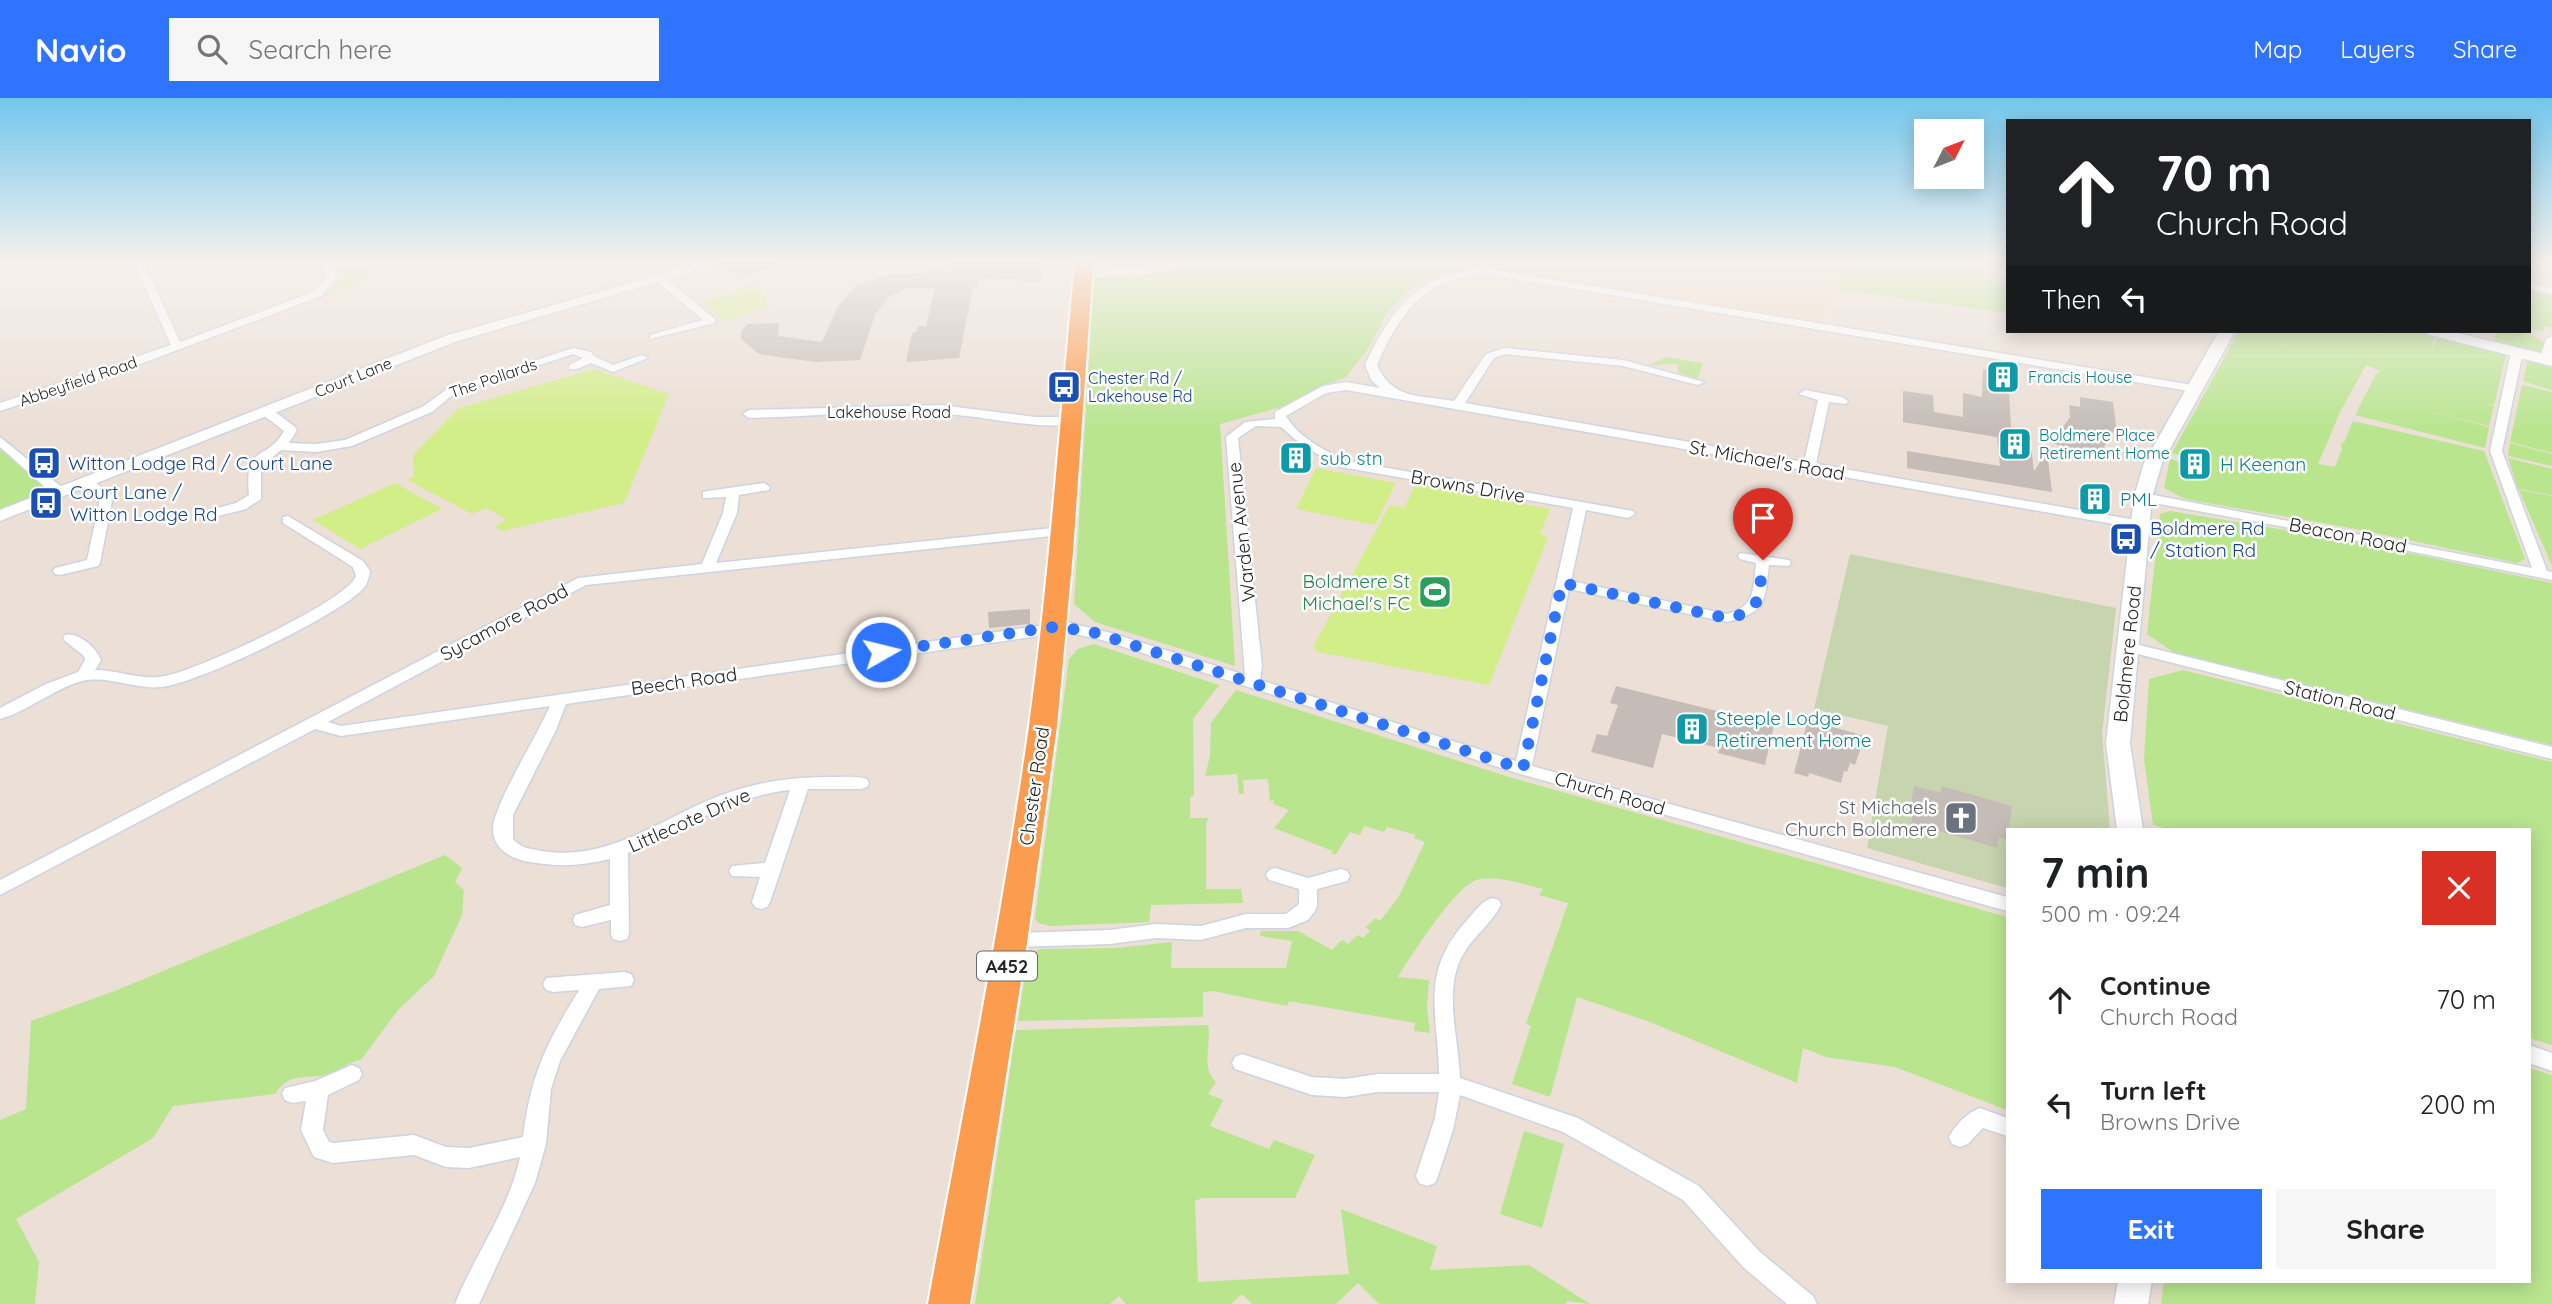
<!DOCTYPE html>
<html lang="en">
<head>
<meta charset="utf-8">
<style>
	body { margin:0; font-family:Quicksand,sans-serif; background:#f6f6f6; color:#202124; height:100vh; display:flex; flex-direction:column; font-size:26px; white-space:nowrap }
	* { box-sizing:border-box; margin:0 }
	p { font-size:23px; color:#757577 }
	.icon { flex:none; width:38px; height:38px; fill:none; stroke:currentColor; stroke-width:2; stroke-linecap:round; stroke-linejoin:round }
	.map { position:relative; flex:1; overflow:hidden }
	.panel { position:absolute; left:2006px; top:730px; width:525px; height:455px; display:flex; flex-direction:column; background:#fff; border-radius:0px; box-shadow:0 4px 18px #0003 }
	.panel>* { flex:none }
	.hud { position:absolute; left:2006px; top:21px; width:525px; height:214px; border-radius:0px; box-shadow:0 4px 18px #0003; background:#202124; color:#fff; overflow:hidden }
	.needle { width:46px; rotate:48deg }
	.fabs { position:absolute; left:1914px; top:21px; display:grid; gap:14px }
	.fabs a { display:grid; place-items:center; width:70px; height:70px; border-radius:0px; background:#fff; box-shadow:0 4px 18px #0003; font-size:35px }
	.pin { position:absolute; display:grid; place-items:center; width:60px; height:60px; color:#fff; margin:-72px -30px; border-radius:50% 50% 50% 0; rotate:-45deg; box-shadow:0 0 7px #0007 }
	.pin .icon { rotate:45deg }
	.me { position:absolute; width:77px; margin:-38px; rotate:82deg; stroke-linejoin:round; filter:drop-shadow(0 0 5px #0008) }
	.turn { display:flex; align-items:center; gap:24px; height:147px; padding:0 35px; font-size:32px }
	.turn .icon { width:91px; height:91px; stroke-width:2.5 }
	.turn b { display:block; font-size:49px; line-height:60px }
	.then { display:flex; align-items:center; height:66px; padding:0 35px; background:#0003; gap:14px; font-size:26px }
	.round { display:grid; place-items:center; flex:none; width:74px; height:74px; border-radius:0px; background:#f6f6f6 }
	.head { display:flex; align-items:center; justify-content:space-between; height:119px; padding:0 35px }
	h1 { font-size:42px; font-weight:700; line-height:52px }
	.cta { display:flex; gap:14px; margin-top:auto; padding:14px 35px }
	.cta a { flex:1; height:80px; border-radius:0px; background:#2f74ff; color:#fff; font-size:28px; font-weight:700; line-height:80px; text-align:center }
	.cta a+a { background:#f6f6f6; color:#202124 }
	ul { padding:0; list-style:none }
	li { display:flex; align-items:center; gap:21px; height:105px; padding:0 35px }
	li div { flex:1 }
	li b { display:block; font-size:26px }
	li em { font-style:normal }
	header { display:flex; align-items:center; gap:42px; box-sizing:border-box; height:98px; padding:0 35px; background:#2f74ff; color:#fff }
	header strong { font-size:33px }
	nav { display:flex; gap:38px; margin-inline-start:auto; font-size:24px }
	.search { width:490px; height:63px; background:#f6f6f6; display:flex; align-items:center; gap:18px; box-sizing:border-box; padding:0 24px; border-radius:0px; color:#757577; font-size:26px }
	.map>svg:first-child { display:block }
</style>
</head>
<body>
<header>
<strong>Navio</strong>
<div class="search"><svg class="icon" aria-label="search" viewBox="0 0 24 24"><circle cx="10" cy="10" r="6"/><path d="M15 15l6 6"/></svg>Search here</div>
<nav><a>Map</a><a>Layers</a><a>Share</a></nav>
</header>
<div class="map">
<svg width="2552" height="1206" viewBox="0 0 2552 1206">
	<rect width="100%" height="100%" fill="#ebdfd6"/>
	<path fill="#eedac4" d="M1518 165H1847L1822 224 1513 173Z"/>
	<g fill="#b9e58f">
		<path d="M333 165H363L367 177 359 184 318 201 334 189 341 175Z"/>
		<path d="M1203 165H1518L1513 173 1469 169 1430 178 1405 195 1389 212 1367 252 1345 280 1326 286 1288 307 1220 326 1235 568 1095 524 1074 506 1094 179 1139 177Z"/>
		<path d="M1848 165H1998L1976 172 1988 183 2007 187V215L1835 191Z"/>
		<path d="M2529 191 2552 196V229L2544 228 2543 234 2532 231 2530 237 2548 245 2543 256 2494 244 2496 233H2529Z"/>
		<path d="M2239 233H2377V237L2380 233H2417L2435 237 2432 252 2438 238 2506 256 2494 307 2481 304 2494 308 2489 328 2435 314 2489 329 2485 350 2355 317 2376 276 2380 273 2366 267 2340 314 2318 366 2335 369 2342 351 2341 345H2344L2353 323 2484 353 2525 461 2517 465 2356 431 2185 401 2164 390 2170 361 2208 372 2211 367 2172 355Z"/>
		<path d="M1666 259 1703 265 1696 285 1687 283 1689 279 1678 274V267C1669 264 1661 269 1650 267Z"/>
		<path d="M2528 262 2552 266V292L2523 283Z"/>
		<path d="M2522 287 2552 294V355L2510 344Z"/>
		<path d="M2510 345 2552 356V368L2508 358Z"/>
		<path d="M0 351 54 395 0 415Z"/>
		<path d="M2508 360 2552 371V397L2518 391Z"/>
		<path d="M2519 392 2552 398V468Z"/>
		<path d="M2170 413 2346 442 2552 485V647L2173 554 2147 536 2160 416Z"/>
		<path d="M1094 546 1219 587 1193 621 1194 698 1190 699V720H1209L1206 725V791H1241L1243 805 1151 807 1149 824 1050 828 1038 825 1035 820 1069 561 1078 551Z"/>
		<path d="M2183 572 2552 664V947L2529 940V732H2172L2153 727 2144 661 2149 581Z"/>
		<path d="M1236 592 1509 679 2007 819V1012L1895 969 1826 959 1803 950 1797 985 1650 924 1577 899 1550 999 1512 986 1531 928 1526 926 1568 805 1539 797 1543 791C1525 787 1490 774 1472 784 1452 795 1411 857 1398 879L1429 882 1427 910 1430 935 1414 933 1415 925 1289 903 1287 908 1213 893 1203 894V919L1018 923 1028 858 1040 851 1117 850 1172 844 1171 870H1286L1292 843 1260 838 1261 833H1298L1332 852 1342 842 1348 846 1358 837 1363 840 1370 833 1366 829 1375 820 1380 823 1398 800 1425 744 1414 740 1416 737 1387 729 1384 734 1364 728 1360 737 1350 734 1336 756H1331L1333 753 1274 730 1289 712 1273 706 1274 702 1270 703 1268 681 1243 682 1244 696H1239L1237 676 1205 678 1210 658 1211 625Z"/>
		<path d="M445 757 462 770 455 784 464 792 462 817 434 878 398 912 361 962C348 964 341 971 330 975 306 984 292 971 275 996L173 1008 153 1040 16 1121 39 1164 35 1206H0V1022L26 1011 31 923 112 894Z"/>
		<path d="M1208 927C1212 946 1200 969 1216 984L1208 996 1223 1002 1210 1028 1269 1051 1274 1042 1315 1057 1295 1100H1202L1195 1103 1198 1184 1349 1176 1341 1111 1437 1148 1430 1172 1529 1167 1590 1206 1567 1203 1566 1206H1379L1358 1185 1336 1206H1252L1242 1196 1231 1206H1126L1119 1198 1110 1206H975L1016 932Z"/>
		<path d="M2529 970 2552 977V1206H2161L2164 1183H2529Z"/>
		<path d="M1524 1033 1564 1046 1542 1130 1500 1116Z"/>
	</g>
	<path fill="#c6d5ad" d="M1850 456 2116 510 2102 636 2110 731 2007 732V790L1867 750 1888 628 1814 611Z"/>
	<g fill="#d2ee89">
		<path d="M758 187 769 208 725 224 704 203Z"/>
		<path d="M594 271 669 296 624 405 502 433 495 428 507 422 486 410 472 416 407 382 414 378 413 357 459 310Z"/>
		<path d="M1316 370 1396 385 1375 427 1296 411Z"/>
		<path d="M395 385 442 411 360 451 313 422Z"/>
		<path d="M1416 386 1550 411 1540 436 1548 439 1489 587 1318 554 1313 549 1390 407 1404 410Z"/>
	</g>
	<g fill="#c5bcb7">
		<path d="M723 165H777V170L740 180 721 168Z"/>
		<path d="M952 165H1043L1040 184H1024L1015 182 1016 180 980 181 977 189H973L959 260 906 264 912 235 916 234 918 228H926L935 190H907L890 198 875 217 860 262 816 264 778 259 759 256 741 241V234L747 226 779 225 778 238 822 244 838 208 857 187 889 176 949 173Z"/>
		<path d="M1983 271 2008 276 2011 329 2019 330 2020 338 2030 340 2034 373 2047 354 2052 394 1907 370V353L2000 368 1997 339 1903 324V293L1933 297 1934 314 1963 319V295L1982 299Z"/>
		<path d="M2080 299 2113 304 2116 328 2100 356 2094 354 2092 357 2052 345 2070 319 2069 307 2080 309Z"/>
		<path d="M1030 511V526L989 530 988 514Z"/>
		<path d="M1616 588 1774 627 1765 667 1718 655 1719 650 1662 636 1653 670 1591 654 1597 636 1607 638 1618 607 1610 605Z"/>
		<path d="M1808 622 1865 638 1855 667 1850 665 1847 674 1844 673 1841 685 1809 675 1808 679 1794 675Z"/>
		<path d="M1914 688 1941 695 1942 688 2012 708 2007 742 1999 739 1997 750 1929 730 1928 736 1915 732 1916 727 1911 726 1913 714 1910 713Z"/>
	</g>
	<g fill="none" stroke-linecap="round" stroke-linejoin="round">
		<defs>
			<g id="minor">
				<path d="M134 165H144L180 244 313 194 327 179 321 165H331L337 179 321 198 127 271 0 313V305L171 247Z"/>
				<path d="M1172 165H1194L1148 176 1083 179 1078 176 1083 173 1148 170Z"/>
				<path d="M2007 167V176L2004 180H1996V176Z"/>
				<path d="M1483 170 2199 288 2201 290 2195 294 1483 176C1423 182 1400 215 1377 267 1392 302 1421 297 1454 303L1486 256 1504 250 1623 262 1704 284 1698 287 1623 268 1505 256 1494 260 1465 305 1804 364 1818 302 1799 296 1805 292 1842 299 1848 303 1846 306 1829 304 1816 366 2147 424 2149 427 2142 431 1346 292 1326 295 1286 318C1298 339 1326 354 1348 363L1633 413 1635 416 1628 420 1586 412 1571 483 1727 516C1756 509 1753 490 1756 465L1740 461 1738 458 1740 455 1789 462 1791 465 1789 468 1769 467C1765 503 1766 515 1727 524L1569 491 1532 668 2007 799V813L1517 675 1102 542 1066 534 566 606 556 632 513 717V741C521 750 530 751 542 753 608 764 660 721 719 698 757 683 794 679 835 679 845 679 857 678 867 681L869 685 867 689 861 691H808L770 804 767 809 761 811 755 809 752 804 760 779 732 778 729 773 732 768 765 765 790 692C731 698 682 733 628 755L629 836 627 841 620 843 613 841 611 836V822L582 829 575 827 573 822 575 817 610 807V761C582 768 558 769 530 764 512 761 493 752 493 731 493 708 538 636 550 608L341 638 315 631 0 797V782L578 480 702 466 723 415 726 399 703 400V394L708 393 764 385 770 389 769 392 739 397 737 415 716 465 1062 429 1069 433 1062 437 586 487 328 624 341 628 1066 524 1111 535 1245 577 1226 339 1245 324 1275 321V314L1323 288 1346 284 1380 290 1372 283 1365 267C1392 210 1417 177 1483 170ZM1256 328 1281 329 1303 348 1341 369 1573 410 1516 663 1260 582 1262 568 1238 340Z"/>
				<path d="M656 179H664L715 221V225L650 241V237L703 222 656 183Z"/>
				<path d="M2529 185 2552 190V196L2529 191Z"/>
				<path d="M2552 238V261L2542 263 2540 261 2546 241Z"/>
				<path d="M573 250 591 254 594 258 613 267 642 257 648 260 613 274 591 265 577 271H569V267L583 260 573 256 567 258 455 295 432 314 352 348 316 354 281 352 261 369V401L246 411 207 421 200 417 202 414 236 405 249 397C244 344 266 365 284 333L262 316V310H270L295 329 297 332 289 345 316 346 345 342 424 308 447 291Z"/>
				<path d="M2517 251 2523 254 2502 353 2547 473 2552 474V482L2340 439 2143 403 2136 399 2143 395 2532 470 2490 353 2511 254Z"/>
				<path d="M940 307 1035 319H1071L1077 323C1063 334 996 322 976 319 902 310 824 318 749 320L743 316 749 312Z"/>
				<path d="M0 339 64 391V397H54L0 349Z"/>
				<path d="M88 379 113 398 100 465 98 468 60 477 55 476 53 473 55 470 87 462 99 406V399L82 383Z"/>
				<path d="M288 418 363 463 370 473C369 480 367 487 362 492 337 518 197 586 161 589 135 592 109 577 82 583 53 591 29 613 0 621V610L46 586 78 574 85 562 84 558 65 543 63 540 65 537C78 534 96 549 101 562L95 572C118 572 143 583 165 578 195 573 348 503 356 478L353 469 283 425V419Z"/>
				<path d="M2127 544 2552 649V661L2122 552 2119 549Z"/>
				<path d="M1275 770 1308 780 1341 771 1347 773 1350 778 1347 783 1317 791V808L1315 813 1308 822 1288 830H1246L1201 842 1156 840 1110 846 1012 849 1005 847 1003 842 1005 837 1012 835 1110 832 1156 826 1201 828 1246 816H1286L1299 806V791L1269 782 1266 777 1269 772Z"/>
				<path d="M1492 800 1499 802 1501 807C1492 825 1474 838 1464 855 1442 890 1459 941 1460 980L1578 1020 1699 1088 1760 1154 1813 1198 1817 1206H1787L1744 1170 1683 1102 1563 1034 1460 997 1453 1032 1438 1078 1435 1085 1427 1088 1419 1085 1416 1078 1435 1020 1439 994H1378L1345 999 1312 997 1235 971 1232 965 1235 959 1242 956 1312 979 1345 981 1378 976H1439C1438 913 1419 874 1468 821 1475 813 1482 803 1492 800Z"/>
				<path d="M624 874 631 876 634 882 631 888 599 891 560 963 551 991 546 1046 535 1085 479 1206H455C475 1156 509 1112 520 1059L469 1070 446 1069 414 1057 333 1065 314 1059 301 1032 306 1003 292 1005 285 1002 282 996 285 990 315 983 352 967 359 970 362 976 359 982 328 997 323 1032 329 1044 333 1045 414 1037 446 1049 469 1050 523 1039C531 976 546 946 579 892L553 894 546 892 543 886 546 880Z"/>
				<path d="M2529 947 2552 955V973L2529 965Z"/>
				<path d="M1980 1010 2007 1020V1038L1983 1030 1968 1046 1960 1049 1952 1046 1949 1039C1955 1027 1968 1014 1980 1010Z"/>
			</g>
			<g id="tertiary">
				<path d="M699 165H721L455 244 0 423V412L445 238Z"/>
				<path d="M2425 233H2449L2552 258V268L2427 236Z"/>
			</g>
			<g id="secondary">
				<path d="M2219 233H2235L2162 365 2152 399 2130 645 2143 732H2117L2106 645 2134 399 2144 365Z"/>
				<path d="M2118 1183H2152L2148 1206H2114Z"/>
			</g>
			<path id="trunk" d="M1075 165H1093L1073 454 1057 628 1027 845 970 1206H928C963 1014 1002 822 1029 628 1050 474 1060 319 1075 165Z"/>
		</defs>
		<use href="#minor" stroke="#ccd3e1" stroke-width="3"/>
		<use href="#tertiary" stroke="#ccd3e1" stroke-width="3"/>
		<use href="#secondary" stroke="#ccd3e1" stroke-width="3"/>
		<use href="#trunk" stroke="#fff" stroke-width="4"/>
		<use href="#minor" fill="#fff" fill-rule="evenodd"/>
		<use href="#tertiary" fill="#fff" fill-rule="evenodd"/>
		<use href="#secondary" fill="#fff" fill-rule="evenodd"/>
		<use href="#trunk" fill="#fc9c4e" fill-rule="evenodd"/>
	</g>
	<linearGradient id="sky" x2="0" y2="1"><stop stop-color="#72c7ed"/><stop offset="0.49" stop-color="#f6f1ed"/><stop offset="1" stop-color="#f6f1ed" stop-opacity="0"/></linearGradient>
	<rect width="2552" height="334" fill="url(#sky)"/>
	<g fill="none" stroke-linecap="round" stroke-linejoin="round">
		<path stroke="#2f74ff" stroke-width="12" stroke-dasharray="0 21.6" d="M881 554 1054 529 1089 533 1523 671 1562 485 1727 520C1765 514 1758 495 1763 462"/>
	</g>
	<defs>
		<symbol id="building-square" viewBox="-11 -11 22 22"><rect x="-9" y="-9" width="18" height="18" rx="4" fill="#0f9aa8" stroke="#fff"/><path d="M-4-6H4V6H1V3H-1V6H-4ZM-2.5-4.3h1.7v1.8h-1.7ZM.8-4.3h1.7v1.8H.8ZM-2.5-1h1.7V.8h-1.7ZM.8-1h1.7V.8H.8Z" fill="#fff"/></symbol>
		<symbol id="bus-square" viewBox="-11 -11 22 22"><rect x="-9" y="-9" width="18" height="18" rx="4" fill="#1a4fb4" stroke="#fff"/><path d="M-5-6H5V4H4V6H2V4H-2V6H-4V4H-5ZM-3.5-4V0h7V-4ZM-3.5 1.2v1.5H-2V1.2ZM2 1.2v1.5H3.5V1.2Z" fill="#fff"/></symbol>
		<symbol id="stadium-square" viewBox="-11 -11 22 22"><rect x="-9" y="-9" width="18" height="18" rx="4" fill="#2e9e5b" stroke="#fff"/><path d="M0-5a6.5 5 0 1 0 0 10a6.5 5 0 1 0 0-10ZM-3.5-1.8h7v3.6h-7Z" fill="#fff"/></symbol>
		<symbol id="church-square" viewBox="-11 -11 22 22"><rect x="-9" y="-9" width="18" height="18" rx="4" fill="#6b7280" stroke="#fff"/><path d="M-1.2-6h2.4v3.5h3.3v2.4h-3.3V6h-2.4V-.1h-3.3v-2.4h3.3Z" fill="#fff"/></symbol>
	</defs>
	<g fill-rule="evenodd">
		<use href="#building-square" x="1984" y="260" width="38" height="38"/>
		<use href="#bus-square" x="1045" y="270" width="38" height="38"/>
		<use href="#building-square" x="1996" y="327" width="38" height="38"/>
		<use href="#building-square" x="1277" y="341" width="38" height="38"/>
		<use href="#bus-square" x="25" y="346" width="38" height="38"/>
		<use href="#building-square" x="2176" y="347" width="38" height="38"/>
		<use href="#building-square" x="2076" y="382" width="38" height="38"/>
		<use href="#bus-square" x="27" y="386" width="38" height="38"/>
		<use href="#bus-square" x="2107" y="422" width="38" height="38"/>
		<use href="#stadium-square" x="1416" y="475" width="38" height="38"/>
		<use href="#building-square" x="1673" y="612" width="38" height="38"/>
		<use href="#church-square" x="1942" y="701" width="38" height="38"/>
	</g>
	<g text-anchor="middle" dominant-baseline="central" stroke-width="5" stroke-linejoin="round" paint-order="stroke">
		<g font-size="16" fill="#272727" stroke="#fff">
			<text transform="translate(353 279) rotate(-22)">Court Lane</text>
			<text transform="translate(493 280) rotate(-19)">The Pollards</text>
			<text transform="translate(78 283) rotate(-19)">Abbeyfield Road</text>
			<text x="889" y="314">Lakehouse Road</text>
		</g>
		<g font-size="16" fill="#0d838f" stroke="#fff" text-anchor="start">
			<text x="2028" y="279">Francis House</text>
			<text x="2039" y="337">Boldmere Place<tspan x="2039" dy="18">Retirement Home</tspan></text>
		</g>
		<g font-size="16" fill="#164399" stroke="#fff" text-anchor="start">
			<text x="1088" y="280">Chester Rd /<tspan x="1088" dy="18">Lakehouse Rd</tspan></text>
		</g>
		<rect fill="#fff" stroke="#686868" stroke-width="2" x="977" y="853.5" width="60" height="29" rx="5"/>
		<g font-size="18" font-weight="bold" fill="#272727">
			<text x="1007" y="868">A452</text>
		</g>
		<g font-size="19" fill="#0d838f" stroke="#fff" text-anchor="start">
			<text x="1320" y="360">sub stn</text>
			<text x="2220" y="366">H Keenan</text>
			<text x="2120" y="401">PML</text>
			<text x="1716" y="620">Steeple Lodge<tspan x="1716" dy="22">Retirement Home</tspan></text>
		</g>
		<g font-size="19" fill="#272727" stroke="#fff">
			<text transform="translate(1767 362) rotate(10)">St. Michael's Road</text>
			<text transform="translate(1468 388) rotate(10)">Browns Drive</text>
			<text transform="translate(1241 434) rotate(-96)">Warden Avenue</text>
			<text transform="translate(2348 437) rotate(11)">Beacon Road</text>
			<text transform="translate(504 524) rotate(-28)">Sycamore Road</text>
			<text transform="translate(2127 556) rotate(-84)">Boldmere Road</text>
			<text transform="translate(684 583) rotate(-8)">Beech Road</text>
			<text transform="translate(2340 602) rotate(14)">Station Road</text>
			<text transform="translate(1034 688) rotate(-82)">Chester Road</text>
			<text transform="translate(1610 695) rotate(16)">Church Road</text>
			<text transform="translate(689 722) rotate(-24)">Littlecote Drive</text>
		</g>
		<g font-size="19" fill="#164399" stroke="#fff" text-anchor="start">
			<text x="68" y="365">Witton Lodge Rd / Court Lane</text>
			<text x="70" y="394">Court Lane /<tspan x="70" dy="22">Witton Lodge Rd</tspan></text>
			<text x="2150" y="430">Boldmere Rd<tspan x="2150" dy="22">/ Station Rd</tspan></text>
		</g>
		<g font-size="19" fill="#27864d" stroke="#fff" text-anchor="end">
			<text x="1410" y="483">Boldmere St<tspan x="1410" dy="22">Michael's FC</tspan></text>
		</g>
		<g font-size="19" fill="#5b616d" stroke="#fff" text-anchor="end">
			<text x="1937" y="709">St Michaels<tspan x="1937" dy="22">Church Boldmere</tspan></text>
		</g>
	</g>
</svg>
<div class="fabs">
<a><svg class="needle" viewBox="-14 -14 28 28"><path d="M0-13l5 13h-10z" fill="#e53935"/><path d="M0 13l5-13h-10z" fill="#757577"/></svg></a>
</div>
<div class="pin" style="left:1763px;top:462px;background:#d93025"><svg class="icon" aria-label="arrive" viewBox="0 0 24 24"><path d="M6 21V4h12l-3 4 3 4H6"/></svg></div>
<svg class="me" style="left:881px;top:554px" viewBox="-20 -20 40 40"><circle r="17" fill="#2f74ff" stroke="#fff" stroke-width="3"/><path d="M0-11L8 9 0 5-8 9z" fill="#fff"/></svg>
<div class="hud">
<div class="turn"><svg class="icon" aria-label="ahead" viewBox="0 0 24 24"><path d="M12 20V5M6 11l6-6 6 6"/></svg><div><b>70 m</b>Church Road</div></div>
<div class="then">Then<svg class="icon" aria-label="left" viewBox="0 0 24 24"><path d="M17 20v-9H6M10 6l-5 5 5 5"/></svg></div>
</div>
<section class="panel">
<div class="head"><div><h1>7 min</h1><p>500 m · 09:24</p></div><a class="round" style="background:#d93025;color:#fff"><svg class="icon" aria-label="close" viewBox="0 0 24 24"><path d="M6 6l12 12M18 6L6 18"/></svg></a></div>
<ul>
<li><svg class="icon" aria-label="ahead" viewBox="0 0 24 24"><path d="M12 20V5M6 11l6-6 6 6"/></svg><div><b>Continue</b><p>Church Road</p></div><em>70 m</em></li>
<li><svg class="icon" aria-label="left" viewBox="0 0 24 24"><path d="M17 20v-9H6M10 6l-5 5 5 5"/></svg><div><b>Turn left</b><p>Browns Drive</p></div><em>200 m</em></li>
</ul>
<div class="cta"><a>Exit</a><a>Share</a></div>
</section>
</div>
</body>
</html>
